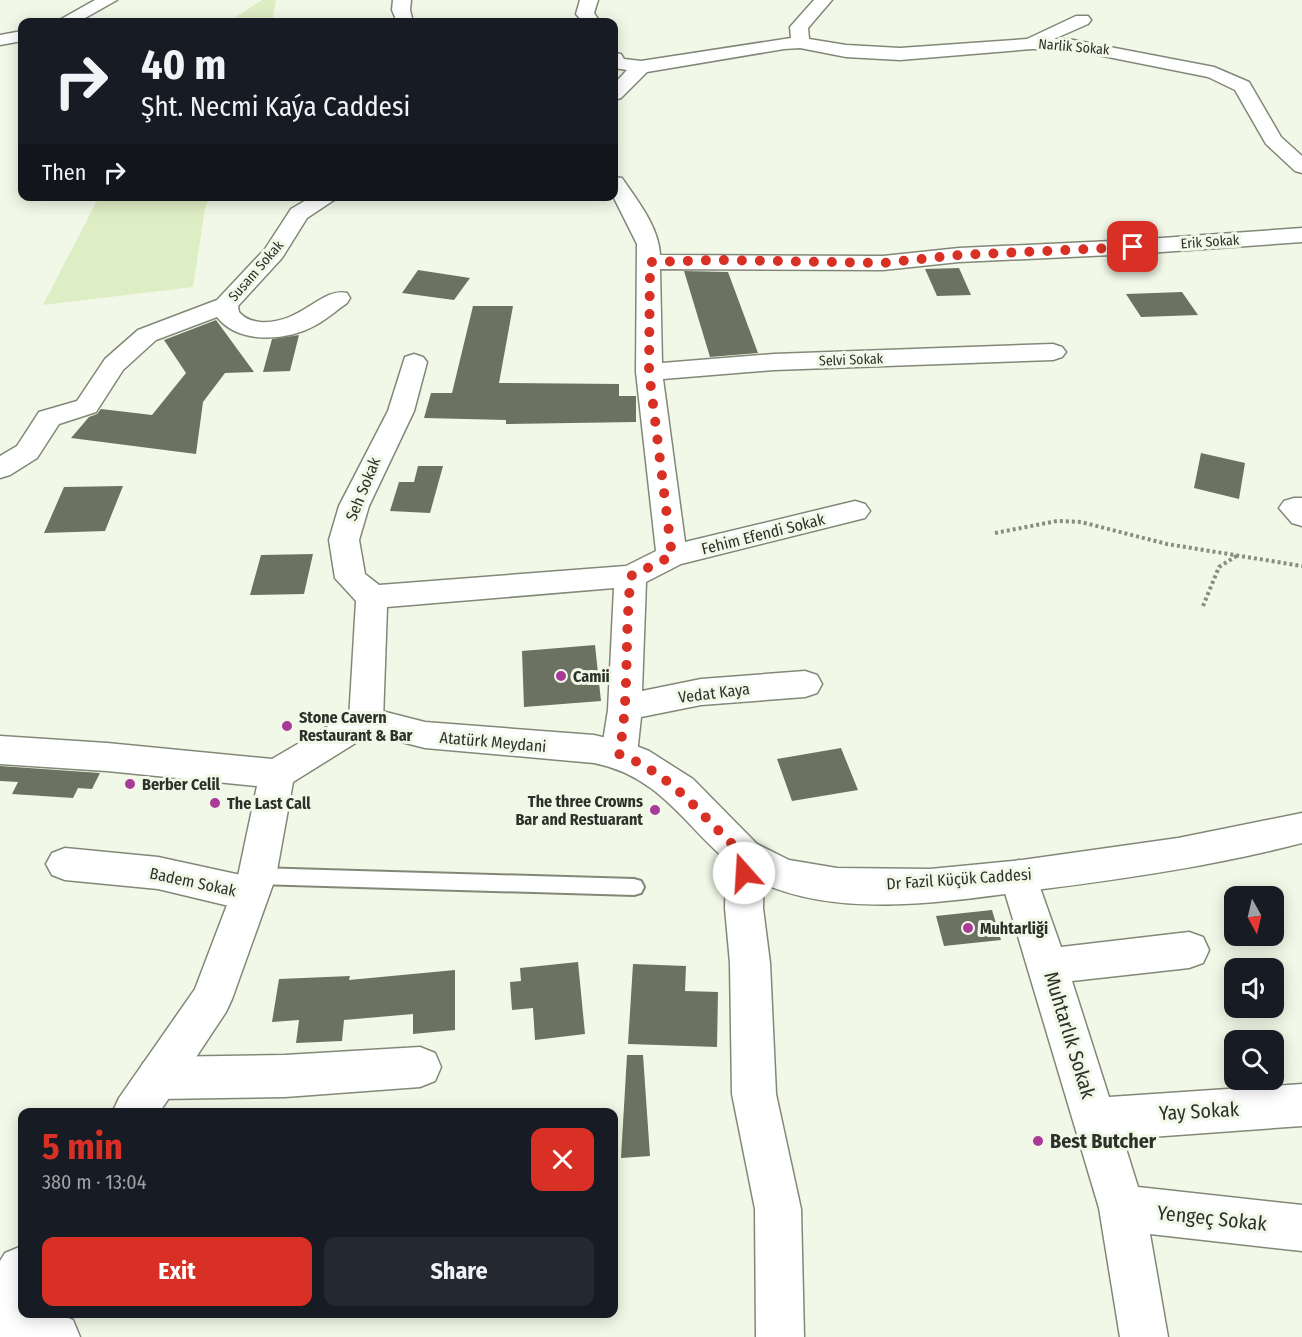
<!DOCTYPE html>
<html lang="en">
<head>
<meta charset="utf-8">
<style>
	body { margin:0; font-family:"Fira Sans Condensed",sans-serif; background:#242831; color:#f1f3f6; height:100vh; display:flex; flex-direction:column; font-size:22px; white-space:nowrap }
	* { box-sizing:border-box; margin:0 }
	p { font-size:20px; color:#9ea1a6 }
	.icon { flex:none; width:33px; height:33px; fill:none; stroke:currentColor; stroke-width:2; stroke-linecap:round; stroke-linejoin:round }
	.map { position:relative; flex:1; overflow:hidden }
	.panel { position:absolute; left:18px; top:1108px; width:600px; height:210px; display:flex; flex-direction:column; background:#171b24; border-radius:12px; box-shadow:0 3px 15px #0003 }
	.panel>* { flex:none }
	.banner { position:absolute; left:18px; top:18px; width:600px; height:183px; border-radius:12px; box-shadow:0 3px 15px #0003; background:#171b24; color:#f1f3f6; overflow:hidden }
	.needle { width:39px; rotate:172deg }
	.buttons { position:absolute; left:1224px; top:886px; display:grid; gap:12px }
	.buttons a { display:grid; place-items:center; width:60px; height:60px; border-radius:12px; background:#171b24; box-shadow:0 3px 15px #0003; font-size:30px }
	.pin { position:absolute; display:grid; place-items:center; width:51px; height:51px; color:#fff; margin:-26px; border-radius:12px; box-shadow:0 3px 9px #0006 }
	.me { position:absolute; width:66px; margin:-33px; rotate:341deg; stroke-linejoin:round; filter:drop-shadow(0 0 4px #0008) }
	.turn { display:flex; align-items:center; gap:21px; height:126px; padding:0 24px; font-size:27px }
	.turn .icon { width:78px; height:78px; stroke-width:2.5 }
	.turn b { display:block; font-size:42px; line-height:51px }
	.then { display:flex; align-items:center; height:57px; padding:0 24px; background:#0003; gap:12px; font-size:22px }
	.round { display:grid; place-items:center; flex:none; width:63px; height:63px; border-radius:12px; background:#242831 }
	.summary { display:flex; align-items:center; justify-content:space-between; height:102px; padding:0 24px }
	h1 { font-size:36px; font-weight:700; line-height:45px; color:#d93025 }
	.cta { display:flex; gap:12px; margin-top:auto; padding:12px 24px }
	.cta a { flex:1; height:69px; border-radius:12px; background:#d93025; color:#fff; font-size:24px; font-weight:700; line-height:69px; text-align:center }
	.cta a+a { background:#242831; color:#f1f3f6 }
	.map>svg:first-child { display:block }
</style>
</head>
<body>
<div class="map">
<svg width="1302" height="1337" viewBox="0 0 1302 1337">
	<rect width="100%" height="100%" fill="#f1f8e7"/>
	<g fill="#ddedc4">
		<path d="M262 0H276L272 22H228Z"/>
		<path d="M99 197H210L205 208 193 287 43 305Z"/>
	</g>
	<g fill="#6c7262">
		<path d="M959 268 971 295 937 296 925 269Z"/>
		<path d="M418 270 470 278 454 300 402 293Z"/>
		<path d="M684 271 728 272 758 353 710 357Z"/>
		<path d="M1182 292 1198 315 1141 317 1126 294Z"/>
		<path d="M473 306H513L499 383 619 384V396H636V422L506 424V420L424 418 431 393H452Z"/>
		<path d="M216 320 254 372 225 373 203 402 196 454 71 438 89 417 97 414 101 409 152 415 186 373 164 340Z"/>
		<path d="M299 335 290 371 263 372 272 339Z"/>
		<path d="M1201 453 1245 463 1239 499 1194 488Z"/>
		<path d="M418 466H443L430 513 390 511 399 482H414Z"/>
		<path d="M123 486 105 531 44 533 64 487Z"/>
		<path d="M313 554 304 594 250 595 261 555Z"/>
		<path d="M595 645 601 701 524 707 522 651Z"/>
		<path d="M841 748 858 790 792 801 777 759Z"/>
		<path d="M0 766 100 773 92 789 78 788 73 798 12 794 18 782 0 781Z"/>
		<path d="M992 910 1001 940 944 946 936 916Z"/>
		<path d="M578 962 585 1034 535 1040 533 1008 512 1010 510 982 521 981 520 968Z"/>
		<path d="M633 964 686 966 685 991 718 992 717 1047 628 1044Z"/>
		<path d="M455 970V1030L413 1034V1014L344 1020 342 1041 296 1043 299 1020 272 1022 279 979 350 976 349 980Z"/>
		<path d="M627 1055H643L650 1156 621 1158Z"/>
	</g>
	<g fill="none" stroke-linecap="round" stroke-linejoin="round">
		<defs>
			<path id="lane" d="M257 868 634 879 641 881 644 887 641 893 634 895 257 884 250 882 248 876 250 870Z"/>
			<g id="street">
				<path d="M95 0H117L78 22H56Z"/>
				<path d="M393 0H411L410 10 413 22H397L392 10Z"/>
				<path d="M580 0H598L594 13 600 22H583L576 14Z"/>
				<path d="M814 0H832L808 28 809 39 846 45 900 48 1027 39 1076 16H1088L1091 20 1088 24 1054 39H1068L1214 67 1249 82 1281 137 1302 156V173L1295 171 1266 144 1235 90 1208 77 1068 49H1032L900 60 846 57 800 48 784 49 647 72 621 98 614 100V84L627 70 614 68V53L621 54 624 59 641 61 791 38 790 27Z"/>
				<path d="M22 31V41L0 45V35Z"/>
				<path d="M614 177 622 178C637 200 659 227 660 255L883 256 959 248 1133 240 1302 228V242L1133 254 959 262 883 270 660 269 662 363 774 354 1053 344 1062 347 1066 352 1062 357 1053 360 774 370 663 379 685 542 855 501 865 504 870 511 865 518 681 564 646 582 642 691 701 679 805 671 817 675 822 684 817 693 805 697 701 705 641 717 637 754 631 764 619 768 607 764 601 754 608 710 614 588 387 607 383 720 378 729 366 733 354 729 349 720 356 601 335 578 329 540 339 506 388 411 405 357 414 354 423 357 427 362 414 411 369 506 359 540 365 574 379 585 626 566 656 551 636 372 637 244 613 196Z"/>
				<path d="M313 196H340L307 218 282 258 238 306 239 312C245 319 252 321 260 322 301 325 321 287 347 293L350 298 347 303C337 310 327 319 316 325 288 341 239 345 217 317L156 340 123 370 96 412 59 424 37 458 10 475 0 478V456L17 446 39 412 77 401 105 359 138 330 217 300 265 249 291 209Z"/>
				<path d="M1294 498H1302V526L1292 523 1279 508 1284 501Z"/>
				<path d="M745 840 758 845 764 856 763 908 770 963 776 1094 801 1209 804 1337H756L755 1209 732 1094 730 963 725 908 726 856 732 845Z"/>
				<path d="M65 848 158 857 250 877 264 882 269 894 264 906 250 911 158 889 65 880 52 875 46 864 52 853Z"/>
				<path d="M1019 860 1032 865 1061 947 1189 932 1203 937 1209 950 1203 963 1189 968 1072 981 1109 1097 1302 1084V1126L1123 1139 1138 1187 1302 1205V1251L1150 1234 1168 1337H1120L1099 1208 1000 876 1006 865Z"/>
				<path d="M420 1047 435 1053 441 1067 435 1081 420 1087 285 1097 158 1099 143 1093 137 1078 143 1063 158 1057 285 1055Z"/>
				<path d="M0 1299 22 1304V1314H59L73 1320 80 1337H0Z"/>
			</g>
			<g id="secondary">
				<path d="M366 707 425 722 594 735 631 744 649 751 693 779 757 844 789 860 837 868 930 869 1022 860 1178 838 1302 813V843C1217 865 1130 878 1043 889 957 900 846 920 764 884 696 854 676 779 594 763L425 748 370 734 293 782 276 876 232 999 226 1012 159 1113H112L119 1098 195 989 238 876 257 786 107 771 0 764V736L107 743 272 759 354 711Z"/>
				<path d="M22 1246V1310L17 1318 0 1325V1261L5 1253Z"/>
			</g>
		</defs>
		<use href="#lane" stroke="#828878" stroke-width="4"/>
		<use href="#street" stroke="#828878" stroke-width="3"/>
		<use href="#secondary" stroke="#828878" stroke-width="3"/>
		<g stroke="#888d81" stroke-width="4" stroke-dasharray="3 3" stroke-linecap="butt">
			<path d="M995 533 1057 521 1081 522 1167 544 1302 566"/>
			<path d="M1203 606 1219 567 1238 555"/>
		</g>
		<use href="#lane" fill="#fff" fill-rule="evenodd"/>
		<use href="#street" fill="#fff" fill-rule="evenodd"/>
		<use href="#secondary" fill="#fff" fill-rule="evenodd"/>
	</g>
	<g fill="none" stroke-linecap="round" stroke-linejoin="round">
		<path stroke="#d93025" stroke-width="10" stroke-dasharray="0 18" d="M744 873 745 856C702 818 675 775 619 754 630 696 624 635 631 576L672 556 649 372 650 262 718 260 883 263 959 255 1133 247"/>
	</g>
	<g fill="#a93a97" stroke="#f1f8e7" stroke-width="2">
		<circle cx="561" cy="676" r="6"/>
		<circle cx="287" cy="726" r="6"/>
		<circle cx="130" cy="784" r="6"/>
		<circle cx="215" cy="803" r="6"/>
		<circle cx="655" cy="810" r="6"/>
		<circle cx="968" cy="928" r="6"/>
		<circle cx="1038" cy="1141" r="6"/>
	</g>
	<g text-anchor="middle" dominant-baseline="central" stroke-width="6" stroke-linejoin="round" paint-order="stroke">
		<g font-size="14" fill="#2e312a" stroke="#f1f8e7">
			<text transform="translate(1074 47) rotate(5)">Narlik Sokak</text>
			<text transform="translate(1210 242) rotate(-4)">Erik Sokak</text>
			<text transform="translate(256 271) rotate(-49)">Susam Sokak</text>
			<text transform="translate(851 360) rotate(-2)">Selvi Sokak</text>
		</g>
		<g font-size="16" fill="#2e312a" stroke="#f1f8e7">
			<text transform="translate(363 489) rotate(-68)">Seh Sokak</text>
			<text transform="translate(763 534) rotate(-14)">Fehim Efendi Sokak</text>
			<text transform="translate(714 693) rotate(-7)">Vedat Kaya</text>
			<text transform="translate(493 742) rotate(5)">Atatürk Meydani</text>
			<text transform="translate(959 879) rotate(-4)">Dr Fazil Kϋçϋk Caddesi</text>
			<text transform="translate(193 882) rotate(12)">Badem Sokak</text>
		</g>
		<g font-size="16" font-weight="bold" fill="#2e312a" stroke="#f1f8e7" text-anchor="start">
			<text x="573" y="676">Camii</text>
			<text x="299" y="717">Stone Cavern<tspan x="299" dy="18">Restaurant &amp; Bar</tspan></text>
			<text x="142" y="784">Berber Celil</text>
			<text x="643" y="801" text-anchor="end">The three Crowns<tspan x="643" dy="18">Bar and Restuarant</tspan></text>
			<text x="227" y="803">The Last Call</text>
			<text x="980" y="928">Muhtarliği</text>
		</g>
		<g font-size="20" fill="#2e312a" stroke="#f1f8e7">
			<text transform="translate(1070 1035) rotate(73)">Muhtarlık Sokak</text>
			<text transform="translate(1199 1111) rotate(-3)">Yay Sokak</text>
			<text transform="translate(1212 1218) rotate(6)">Yengeç Sokak</text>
		</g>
		<g font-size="20" font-weight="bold" fill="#2e312a" stroke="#f1f8e7" text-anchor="start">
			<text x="1050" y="1141">Best Butcher</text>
		</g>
	</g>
</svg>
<div class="buttons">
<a><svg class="needle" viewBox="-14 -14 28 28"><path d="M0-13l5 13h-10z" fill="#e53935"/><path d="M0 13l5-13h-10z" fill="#9ea1a6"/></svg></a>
<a><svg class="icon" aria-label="sound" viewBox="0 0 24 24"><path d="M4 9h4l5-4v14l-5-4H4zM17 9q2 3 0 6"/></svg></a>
<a><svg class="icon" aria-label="search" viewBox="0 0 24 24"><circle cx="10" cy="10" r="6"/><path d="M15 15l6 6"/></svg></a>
</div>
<div class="pin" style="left:1133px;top:247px;background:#d93025"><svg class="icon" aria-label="arrive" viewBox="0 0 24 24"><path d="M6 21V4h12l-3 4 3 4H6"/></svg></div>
<svg class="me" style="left:744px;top:873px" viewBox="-20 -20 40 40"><circle r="19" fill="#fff"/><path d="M0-13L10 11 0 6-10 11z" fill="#d93025"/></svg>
<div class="banner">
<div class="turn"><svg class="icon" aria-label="right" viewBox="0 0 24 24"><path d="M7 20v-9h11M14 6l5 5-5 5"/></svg><div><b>40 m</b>Şht. Necmi Kaýa Caddesi</div></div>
<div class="then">Then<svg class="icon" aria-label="right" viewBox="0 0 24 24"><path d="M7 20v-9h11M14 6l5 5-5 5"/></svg></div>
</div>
<section class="panel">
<div class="summary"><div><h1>5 min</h1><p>380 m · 13:04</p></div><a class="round" style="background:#d93025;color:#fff"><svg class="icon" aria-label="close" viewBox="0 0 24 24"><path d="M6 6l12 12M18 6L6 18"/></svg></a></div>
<div class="cta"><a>Exit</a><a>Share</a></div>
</section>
</div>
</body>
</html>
